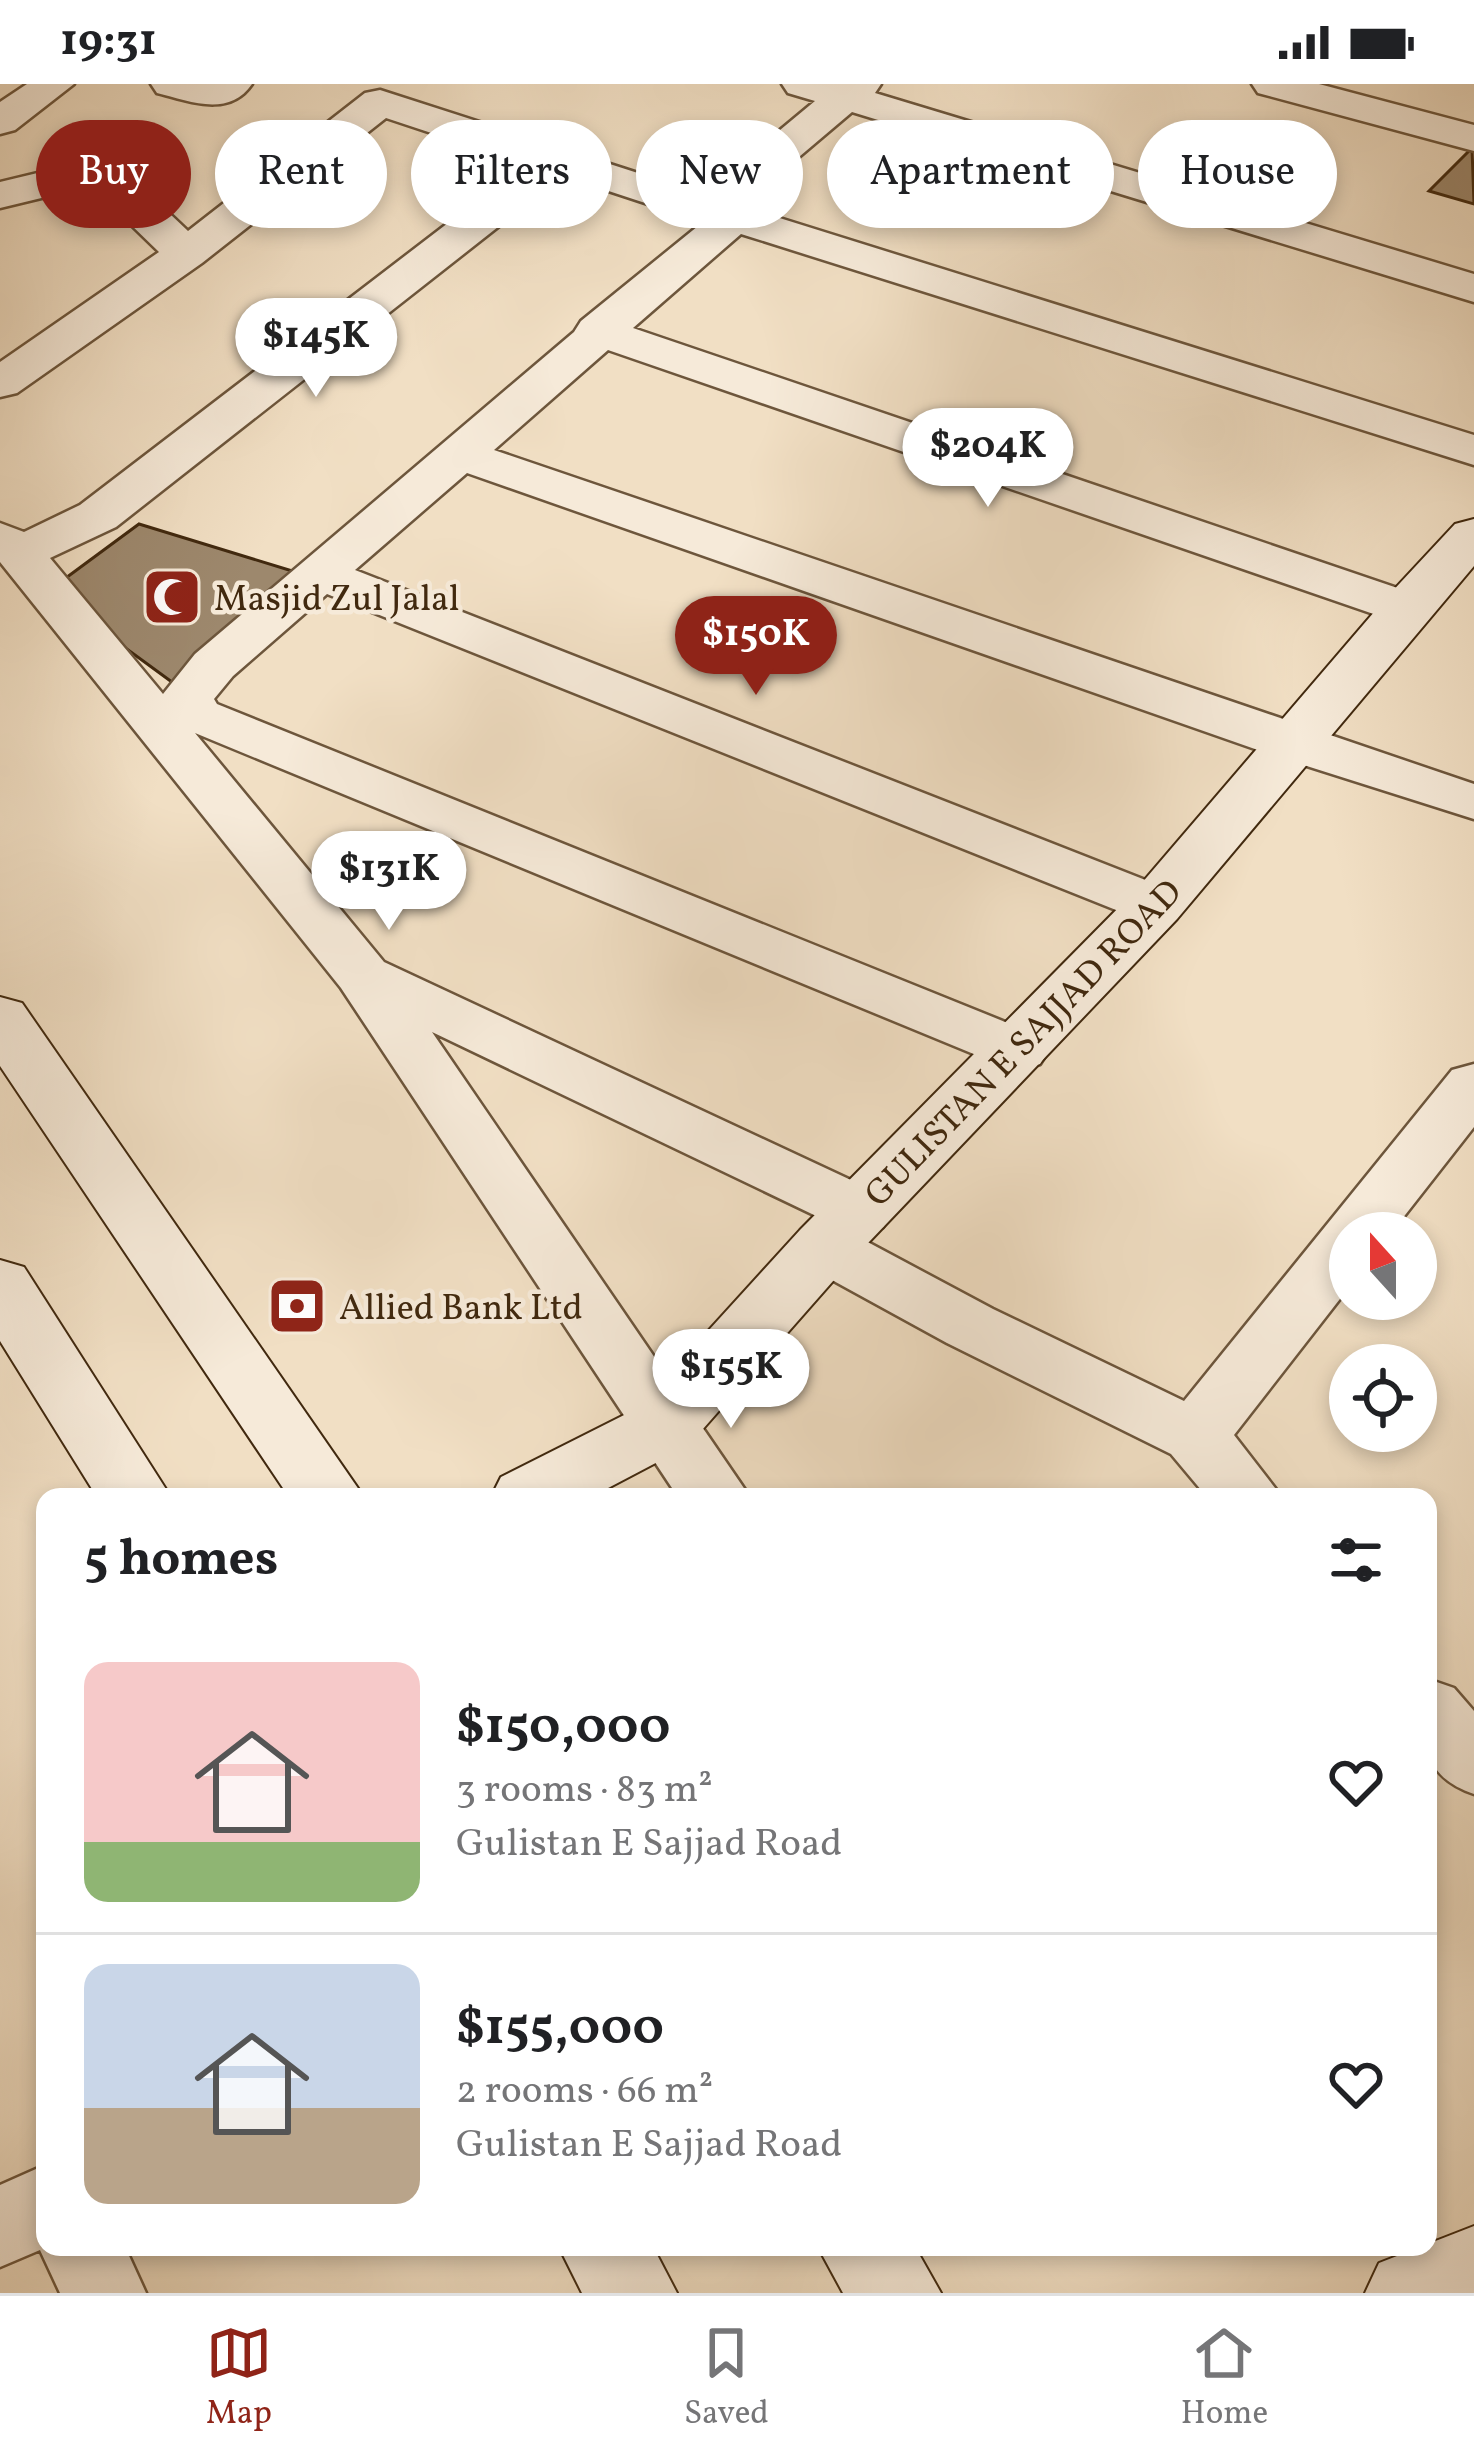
<!DOCTYPE html>
<html lang="en">
<head>
<meta charset="utf-8">
<style>
  :root { --surface:#fff; --page:#f6f6f6; --text:#202124; --muted:#757577; --line:#e0e0e0; --accent:#8f2418 }
  body { margin:0; font-family:Vollkorn,serif; background:var(--page); color:var(--text); height:100vh; display:flex; flex-direction:column; font-size:45px; white-space:nowrap }
  * { box-sizing:border-box; margin:0 }
  p { font-size:39px; color:var(--muted) }
  .icon { flex:none; width:66px; height:66px; fill:none; stroke:currentColor; stroke-width:2; stroke-linecap:round; stroke-linejoin:round }
  .map { position:relative; flex:1; overflow:hidden }
  .panel { position:absolute; left:36px; top:1404px; width:1401px; height:768px; display:flex; flex-direction:column; background:var(--surface); border-radius:24px; box-shadow:0 6px 18px #0003 }
  .panel>* { flex:none }
  .guide { position:absolute; left:36px; top:36px; width:1404px; height:108px; display:flex; gap:24px }
  .needle { width:78px; rotate:339deg }
  .controls { position:absolute; left:1329px; top:1128px; display:grid; gap:24px }
  .controls a { display:grid; place-items:center; width:108px; height:108px; border-radius:50%; background:var(--surface); box-shadow:0 6px 18px #0003; font-size:60px }
  .price { position:absolute; translate:-50% -102px; padding:0 27px; border-radius:42px; background:#fff; color:#222; font-size:39px; line-height:78px; filter:drop-shadow(0 3px 6px #0008) }
  .price::after { content:''; position:absolute; left:50%; top:72px; width:36px; height:27px; margin-left:-18px; background:inherit; clip-path:polygon(0 0,100% 0,50% 100%) }
  .price.selected { background:var(--accent); color:#fff }
  ul { padding:0; list-style:none }
  li { display:flex; align-items:center; gap:36px; height:300px; padding:0 48px }
  li+li { border-top:3px solid var(--line) }
  li span { display:grid; place-items:center; flex:none; width:336px; height:240px; border-radius:24px; color:#555 }
  li>.icon { margin-inline-start:auto }
  span .icon { width:144px; height:144px; fill:#fffc; stroke-width:1 }
  li b { font-size:51px }
  h2 { display:flex; justify-content:space-between; align-items:center; height:144px; padding:0 48px; font-size:51px }
  .chip { padding:0 42px; border-radius:54px; background:var(--surface); box-shadow:0 6px 18px #0003; font-size:42px; line-height:108px }
  .chip.selected { background:var(--accent); color:#fff }
  .status { display:flex; justify-content:space-between; align-items:center; height:84px; padding:0 60px; background:var(--surface); direction:ltr }
  .status svg { height:33px; fill:currentColor }
  .dock { display:flex; justify-content:space-around; align-items:center; height:168px; border-top:3px solid var(--line); background:var(--surface); font-size:33px; color:var(--muted) }
  .dock a { display:grid; justify-items:center; gap:6px }
  .dock .selected { color:var(--accent) }
  .map>svg:first-child { display:block }
  .building { fill:#9d886d; stroke:#41290f; stroke-width:3 }
  .lines { fill:none; stroke-linecap:round; stroke-linejoin:round }
  .street-casing { stroke:#6d563c; stroke-width:5 }
  .secondary-casing { stroke:#41290f; stroke-width:4 }
  .street { fill:#f6ead9; fill-rule:evenodd }
  .secondary { fill:#f6ead9; fill-rule:evenodd }
  .labels { text-anchor:middle; stroke-width:9; stroke-linejoin:round; paint-order:stroke }
  .poi-label { font-size:36px; fill:#41290f; stroke:#f6ead9; text-anchor:start }
  .street-label { font-size:36px; fill:#41290f; stroke:#f6ead9 }
</style>
</head>
<body>
<div class="status"><b>19:31</b><svg viewBox="0 0 49 12"><path d="M0 12V9h3v3zM5 12V6h3v6zM10 12V3h3v9zM15 12V0h3v12zM26 1h20v11H26zM47 4h2v5h-2z"/></svg></div>
<div class="map">
<svg width="1474" height="2209" viewBox="0 0 1474 2209">
  <rect width="100%" height="100%" fill="#f1dfc4"/>
  <filter id="stains"><feTurbulence type="fractalNoise" baseFrequency=".00167" numOctaves="4"/><feColorMatrix values="0 0 0 0 .2 0 0 0 0 .09 0 0 0 0 .02 0 0 0 .5 -.17"/></filter>
  <radialGradient id="worn" r=".72"><stop offset=".6" stop-color="#630" stop-opacity="0"/><stop offset="1" stop-color="#630" stop-opacity=".3"/></radialGradient>
  <path class="building" d="M1472 64 1474 120 1429 107Z
    M139 440 302 490 176 601 98 544 59 499Z"/>
  <g class="lines">
    <defs>
      <path id="street" d="M27 0H74L15 46 0 50V18Z
        M151 0H252C229 34 189 17 157 9Z
        M782 0H881L875 9 1474 190V218L852 28 741 122 1474 351V381L741 150 633 244 1424 513 1432 524 1424 535 1406 539 1388 535 608 266 494 366 1474 700V735L1272 671 467 389 355 486 1176 808 1185 821 1176 834 1156 839 1136 834 327 510 233 592 214 615 217 620 1040 952 1049 966 1040 980 1019 986 998 980 195 649 384 878 883 1111 893 1127 883 1143 861 1150 839 1143 432 948 750 1413H678L341 904 0 478V439L24 448 80 421 525 80 386 34 202 179 17 309 0 313V278L159 168 91 102 0 124V98L100 74 115 78 188 147 365 9 380 6 703 110 815 17 788 9ZM563 92 703 138 581 237 574 248 195 570 163 610 50 474 116 443Z
        M1252 0H1319L1474 41V67L1258 9Z
        M1474 980V1043L1391 1149H1350V1202L1234 1351 1282 1413H1207L1171 1370 947 1259 801 1179 792 1163 801 1147 824 1140 847 1147 993 1225 1184 1317 1452 986Z
        M1428 1595 1454 1604 1474 1627V1710C1413 1689 1428 1649 1428 1595Z
        M45 2081V2163H125L146 2209H60L40 2166 0 2183V2101Z"/>
      <path id="secondary" d="M1474 435V482L1177 835 848 1180 688 1362 591 1413H491L501 1393 638 1324 800 1146 1135 807 1387 513 1455 440Z
        M0 913 22 919 364 1413H289L0 982Z
        M0 1176 24 1183 171 1413H97L0 1257Z
        M1474 2142V2209H1365L1379 2179Z
        M559 2163H653L677 2209H582Z
        M818 2163H915L941 2209H843Z"/>
    </defs>
    <use href="#street" class="street-casing"/>
    <use href="#secondary" class="secondary-casing"/>
    <use href="#street" class="street"/>
    <use href="#secondary" class="secondary"/>
  </g>
  <defs>
    <symbol id="mosque-square" viewBox="-11 -11 22 22"><rect x="-9" y="-9" width="18" height="18" rx="4" fill="#8f2418" stroke="#f6ead9"/><path d="M3.5-4.9A6 6 0 1 0 3.5 4.9A5 5 0 1 1 3.5-4.9Z" fill="#fff"/></symbol>
    <symbol id="bank-square" viewBox="-11 -11 22 22"><rect x="-9" y="-9" width="18" height="18" rx="4" fill="#8f2418" stroke="#f6ead9"/><path d="M-6-4H6V4H-6ZM0-2.3a2.3 2.3 0 1 0 0 4.6a2.3 2.3 0 1 0 0-4.6Z" fill="#fff"/></symbol>
  </defs>
  <g fill-rule="evenodd">
    <use href="#mosque-square" x="139" y="480" width="66" height="66"/>
    <use href="#bank-square" x="264" y="1189" width="66" height="66"/>
  </g>
  <g class="labels">
    <g class="poi-label">
      <text x="214" y="526">Masjid Zul Jalal</text>
      <text x="339" y="1235">Allied Bank Ltd</text>
    </g>
    <g class="street-label">
      <text transform="translate(1022 958) rotate(-46)" y="13">GULISTAN E SAJJAD ROAD</text>
    </g>
  </g>
  <rect width="100%" height="100%" filter="url(#stains)"/>
  <rect width="100%" height="100%" fill="url(#worn)"/>
</svg>
<div class="controls">
<a><svg class="needle" viewBox="-14 -14 28 28"><path d="M0-13l5 13h-10z" fill="#e53935"/><path d="M0 13l5-13h-10z" fill="#757577"/></svg></a>
<a><svg class="icon" aria-label="locate" viewBox="0 0 24 24"><circle cx="12" cy="12" r="6"/><path d="M12 2v4M12 18v4M2 12h4M18 12h4"/></svg></a>
</div>
<b class="price" style="left:316px;top:316px">$145K</b>
<b class="price" style="left:988px;top:426px">$204K</b>
<b class="price selected" style="left:756px;top:614px">$150K</b>
<b class="price" style="left:389px;top:849px">$131K</b>
<b class="price" style="left:731px;top:1347px">$155K</b>
<div class="guide">
<a class="chip selected">Buy</a>
<a class="chip">Rent</a>
<a class="chip">Filters</a>
<a class="chip">New</a>
<a class="chip">Apartment</a>
<a class="chip">House</a>
</div>
<section class="panel">
<h2>5 homes<svg class="icon" aria-label="filters" viewBox="0 0 24 24"><path d="M4 7h16M4 17h16"/><circle cx="9" cy="7" r="2"/><circle cx="15" cy="17" r="2"/></svg></h2>
<ul>
<li><span style="background:linear-gradient(#f6c9c9 75%,#8fb573 0)"><svg class="icon" aria-label="home" viewBox="0 0 24 24"><path d="M3 11l9-7 9 7M6 9v11h12V9"/></svg></span><div><b>$150,000</b><p>3 rooms · 83 m²</p><p>Gulistan E Sajjad Road</p></div><svg class="icon" aria-label="heart" viewBox="0 0 24 24"><path d="M12 20l-8-8c-3-5 5-10 8-4 3-6 11-1 8 4z"/></svg></li>
<li><span style="background:linear-gradient(#c9d6e8 60%,#b9a48a 0)"><svg class="icon" aria-label="home" viewBox="0 0 24 24"><path d="M3 11l9-7 9 7M6 9v11h12V9"/></svg></span><div><b>$155,000</b><p>2 rooms · 66 m²</p><p>Gulistan E Sajjad Road</p></div><svg class="icon" aria-label="heart" viewBox="0 0 24 24"><path d="M12 20l-8-8c-3-5 5-10 8-4 3-6 11-1 8 4z"/></svg></li>
</ul>
</section>
</div>
<nav class="dock">
<a class="selected"><svg class="icon" aria-label="map" viewBox="0 0 24 24"><path d="M3 6l6-2 6 2 6-2v14l-6 2-6-2-6 2zM9 4v14M15 6v14"/></svg>Map</a>
<a><svg class="icon" aria-label="saved" viewBox="0 0 24 24"><path d="M7 4h10v16l-5-4-5 4z"/></svg>Saved</a>
<a><svg class="icon" aria-label="home" viewBox="0 0 24 24"><path d="M3 11l9-7 9 7M6 9v11h12V9"/></svg>Home</a>
</nav>
</body>
</html>
